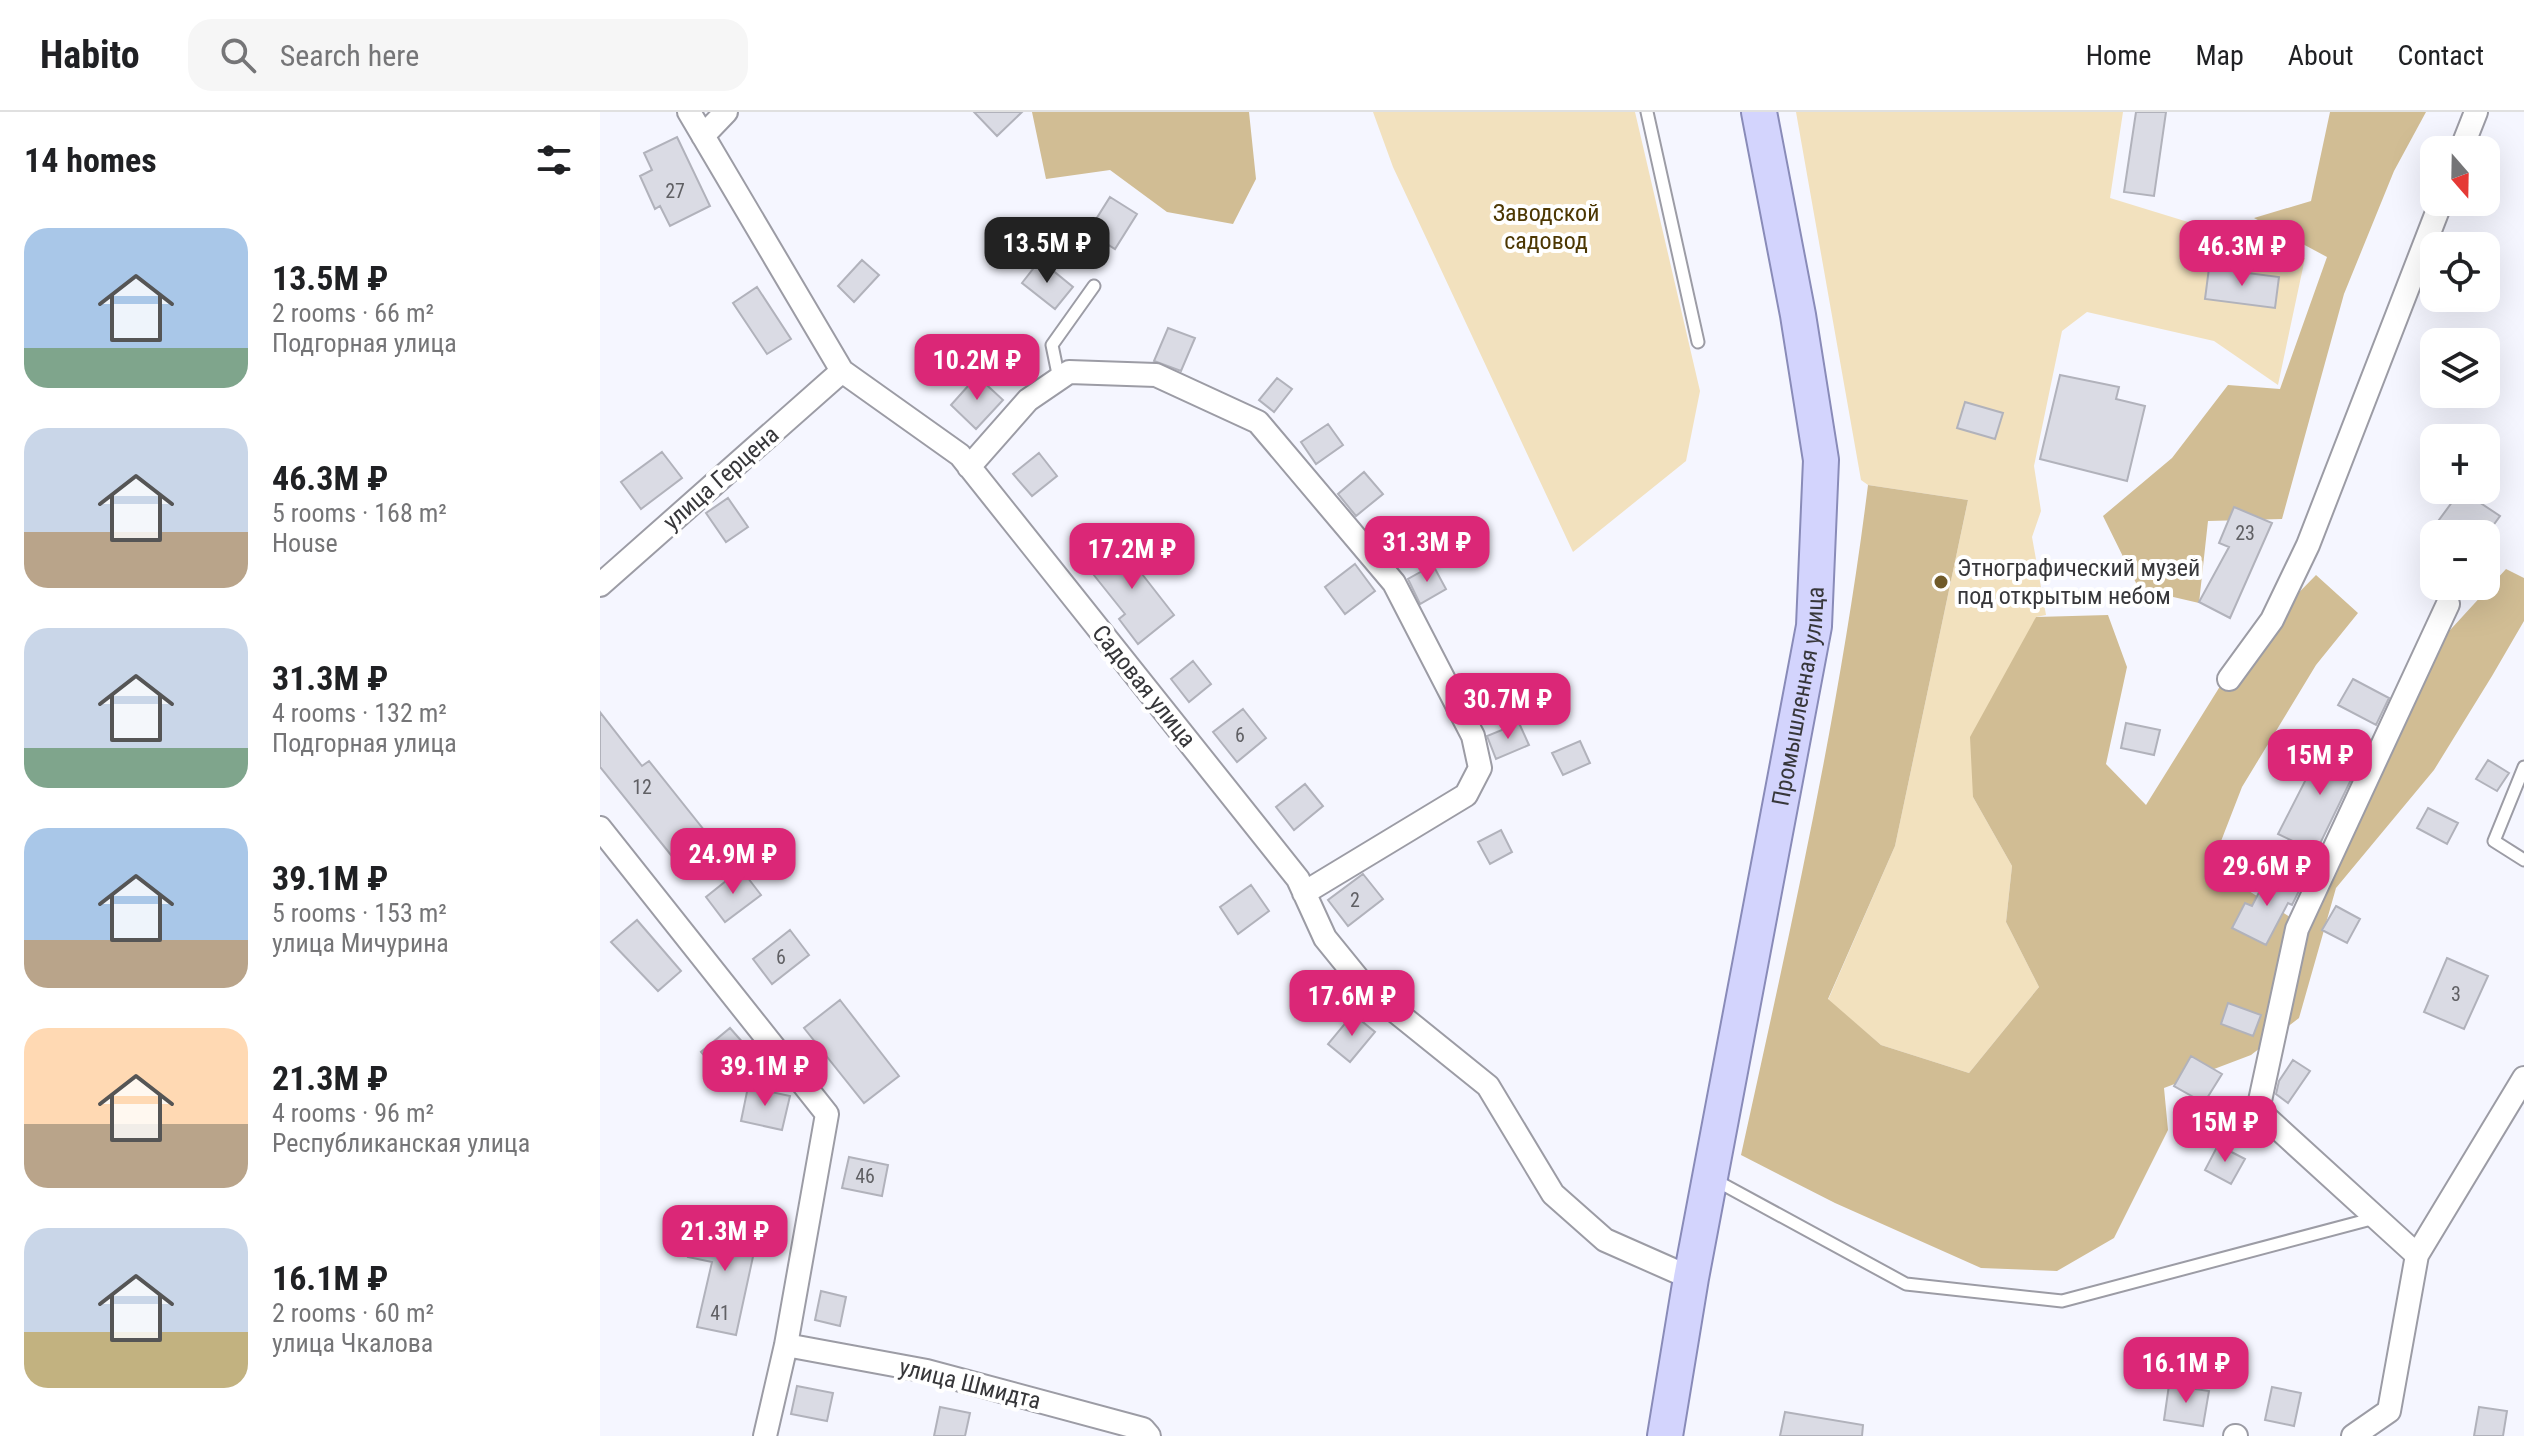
<!DOCTYPE html>
<html lang="en">
<head>
<meta charset="utf-8">
<style>
  :root { --surface:#fff; --page:#f6f6f6; --text:#202124; --muted:#757577; --line:#e0e0e0; --accent:#db2777 }
  body { margin:0; font-family:"Roboto Condensed",sans-serif; background:var(--page); color:var(--text); height:100vh; display:flex; flex-direction:column; font-size:30px; white-space:nowrap }
  * { box-sizing:border-box; margin:0 }
  p { font-size:26px; color:var(--muted) }
  .icon { flex:none; width:44px; height:44px; fill:none; stroke:currentColor; stroke-width:2; stroke-linecap:round; stroke-linejoin:round }
  .map { position:relative; flex:1; overflow:hidden }
  .sheet { display:flex; flex-direction:column; background:var(--surface); width:600px }
  .sheet>* { flex:none }
  .needle { width:52px; rotate:160deg }
  .controls { position:absolute; left:1820px; top:24px; display:grid; gap:16px }
  .controls a { display:grid; place-items:center; width:80px; height:80px; border-radius:16px; background:var(--surface); box-shadow:0 8px 32px #0002; font-size:40px }
  .price { position:absolute; translate:-50% -68px; padding:0 18px; border-radius:16px; background:var(--accent); color:#fff; font-size:26px; line-height:52px; filter:drop-shadow(0 2px 4px #0008) }
  .price::after { content:''; position:absolute; left:50%; top:48px; width:24px; height:18px; margin-left:-12px; background:inherit; clip-path:polygon(0 0,100% 0,50% 100%) }
  .price.selected { background:#222; color:#fff }
  ul { padding:0; list-style:none }
  li { display:flex; align-items:center; gap:24px; height:200px; padding:0 24px }
  li span { display:grid; place-items:center; flex:none; width:224px; height:160px; border-radius:24px; color:#555 }
  li>.icon { margin-inline-start:auto }
  span .icon { width:96px; height:96px; fill:#fffc; stroke-width:1 }
  li b { font-size:34px }
  h2 { display:flex; justify-content:space-between; align-items:center; height:96px; padding:0 24px; font-size:34px }
  header { display:flex; align-items:center; gap:48px; box-sizing:border-box; height:112px; padding:0 40px; background:var(--surface); border-bottom:2px solid var(--line) }
  header strong { font-size:38px }
  nav { display:flex; gap:44px; margin-inline-start:auto; font-size:28px }
  .search { width:560px; height:72px; background:var(--page); display:flex; align-items:center; gap:20px; box-sizing:border-box; padding:0 28px; border-radius:24px; color:var(--muted); font-size:30px }
  main { display:flex; flex:1; min-height:0 }
  .map>svg:first-child { display:block }
  .green { fill:#f2e1be }
  .forest { fill:#d1bd94 }
  .building { fill:#dadbe4; stroke:#b1b2bb; stroke-width:2 }
  .lines { fill:none; stroke-linecap:round; stroke-linejoin:round }
  .service-casing { stroke:#9c9ca5; stroke-width:15 }
  .minor-casing { stroke:#9c9ca5; stroke-width:26 }
  .primary-casing { stroke:#898bb8; stroke-width:38 }
  .service { stroke:#fff; stroke-width:11 }
  .minor { stroke:#fff; stroke-width:22 }
  .primary { stroke:#d3d4fd; stroke-width:34 }
  .poi-dot { fill:#705a29; stroke:#fff; stroke-width:3 }
  .labels { text-anchor:middle; stroke-width:8; stroke-linejoin:round; paint-order:stroke }
  .number-label { font-size:20px; fill:#606064 }
  .park-label { font-size:24px; fill:#4c3702; stroke:#fff }
  .street-label { font-size:24px; fill:#37373a; stroke:#fff }
  .poi-label { font-size:24px; fill:#37373a; stroke:#fff; text-anchor:start }
</style>
</head>
<body>
<header>
<strong>Habito</strong>
<div class="search"><svg class="icon" aria-label="search" viewBox="0 0 24 24"><circle cx="10" cy="10" r="6"/><path d="M15 15l6 6"/></svg>Search here</div>
<nav><a>Home</a><a>Map</a><a>About</a><a>Contact</a></nav>
</header>
<main>
<section class="sheet">
<h2>14 homes<svg class="icon" aria-label="filters" viewBox="0 0 24 24"><path d="M4 7h16M4 17h16"/><circle cx="9" cy="7" r="2"/><circle cx="15" cy="17" r="2"/></svg></h2>
<ul>
<li><span style="background:linear-gradient(#a9c7e8 75%,#7fa58c 0)"><svg class="icon" aria-label="home" viewBox="0 0 24 24"><path d="M3 11l9-7 9 7M6 9v11h12V9"/></svg></span><div><b>13.5M ₽</b><p>2 rooms · 66 m²</p><p>Подгорная улица</p></div></li>
<li><span style="background:linear-gradient(#c9d6e8 65%,#b9a48a 0)"><svg class="icon" aria-label="home" viewBox="0 0 24 24"><path d="M3 11l9-7 9 7M6 9v11h12V9"/></svg></span><div><b>46.3M ₽</b><p>5 rooms · 168 m²</p><p>House</p></div></li>
<li><span style="background:linear-gradient(#c9d6e8 75%,#7fa58c 0)"><svg class="icon" aria-label="home" viewBox="0 0 24 24"><path d="M3 11l9-7 9 7M6 9v11h12V9"/></svg></span><div><b>31.3M ₽</b><p>4 rooms · 132 m²</p><p>Подгорная улица</p></div></li>
<li><span style="background:linear-gradient(#a9c7e8 70%,#b9a48a 0)"><svg class="icon" aria-label="home" viewBox="0 0 24 24"><path d="M3 11l9-7 9 7M6 9v11h12V9"/></svg></span><div><b>39.1M ₽</b><p>5 rooms · 153 m²</p><p>улица Мичурина</p></div></li>
<li><span style="background:linear-gradient(#ffd9b3 60%,#b9a48a 0)"><svg class="icon" aria-label="home" viewBox="0 0 24 24"><path d="M3 11l9-7 9 7M6 9v11h12V9"/></svg></span><div><b>21.3M ₽</b><p>4 rooms · 96 m²</p><p>Республиканская улица</p></div></li>
<li><span style="background:linear-gradient(#c9d6e8 65%,#c2b280 0)"><svg class="icon" aria-label="home" viewBox="0 0 24 24"><path d="M3 11l9-7 9 7M6 9v11h12V9"/></svg></span><div><b>16.1M ₽</b><p>2 rooms · 60 m²</p><p>улица Чкалова</p></div></li>
</ul>
</section>
<div class="map">
<svg width="1924" height="1324" viewBox="0 0 1924 1324">
  <rect width="100%" height="100%" fill="#f5f6ff"/>
  <path class="green" d="M773 0H1035L1100 279 1086 349 973 440 793 55Z
    M1196 0H1523L1510 86 1705 146 1678 273 1614 229 1487 200 1462 219 1434 354 1441 399 1432 425 1446 503 1436 505 1373 685 1412 754 1406 810 1439 875 1369 961 1281 933 1228 888 1295 734 1368 388 1268 373 1261 368Z"/>
  <path class="forest" d="M432 0H649L656 67 633 112 567 100 510 58 446 67Z
    M1730 0H1826L1794 59 1744 182 1682 407 1608 409 1599 491 1539 477 1503 404 1572 346 1628 273 1680 277 1727 145 1654 106 1711 89Z
    M1268 373 1368 388 1295 734 1228 887 1281 933 1369 961 1439 875 1406 810 1412 754 1373 685 1370 625 1436 505 1508 503 1527 555 1506 652 1546 693 1642 539 1716 463 1758 501 1716 553 1642 675 1611 755 1698 810 1830 540 1906 457 1924 466V509L1892 564 1834 658 1736 776 1699 906 1651 943 1564 976 1568 1018 1514 1126 1457 1159 1381 1156 1235 1091 1141 1043C1190 820 1240 599 1268 373Z"/>
  <path class="building" d="M374 0H422L397 24Z
    M1536 0H1566L1554 84 1524 80Z
    M77 25 110 94 70 114 60 94 55 97 40 64 52 58 44 41Z
    M510 85 537 102 515 137 488 120Z
    M262 148 279 163 254 190 238 174Z
    M440 148 473 175 455 197 422 171Z
    M1609 156 1679 165 1675 196 1605 187Z
    M157 175 191 227 167 242 133 191Z
    M568 216 595 226 581 259 554 249Z
    M1460 263 1519 275 1516 287 1545 294 1527 369 1440 347Z
    M377 264 403 288 376 317 351 293Z
    M677 266 692 277 674 300 659 288Z
    M1365 290 1403 301 1395 327 1357 316Z
    M728 312 743 333 716 352 701 330Z
    M62 340 82 366 41 397 21 370Z
    M439 341 457 364 432 384 413 362Z
    M764 360 783 382 756 404 738 382Z
    M1861 378 1900 404 1887 422H1850L1836 412Z
    M128 386 148 415 126 430 106 401Z
    M1634 395 1672 411 1630 506 1599 490 1629 435 1619 431Z
    M527 426 550 455 542 462 574 503 538 532 519 507 525 502 489 457Z
    M755 452 775 479 745 502 725 475Z
    M833 453 846 477 820 492 808 467Z
    M593 549 611 572 589 590 571 567Z
    M1753 567 1789 586 1776 613 1738 593Z
    M643 597 666 626 637 650 613 620Z
    M0 600 42 654 49 649 112 728 79 753 0 655Z
    M919 611 929 633 896 647 887 624Z
    M1526 611 1560 618 1554 643 1521 636Z
    M980 629 990 651 963 663 952 641Z
    M1725 630 1761 647 1716 740 1678 722Z
    M1888 648 1909 661 1897 679 1876 667Z
    M705 672 723 694 694 718 676 695Z
    M1828 696 1858 711 1847 732 1817 716Z
    M901 718 912 740 890 752 878 730Z
    M141 757 161 783 125 810 106 785Z
    M1670 759 1701 775 1692 793 1688 791 1666 833 1632 816 1645 791 1652 794Z
    M763 762 783 787 748 814 728 788Z
    M651 773 669 799 638 822 620 795Z
    M1736 794 1760 807 1747 831 1722 818Z
    M37 808 81 859 58 879 11 830Z
    M190 818 209 843 172 872 153 847Z
    M1847 846 1888 864 1864 917 1824 900Z
    M240 888 299 964 264 991 204 916Z
    M1628 891 1661 903 1653 924 1621 912Z
    M753 902 775 920 750 950 728 932Z
    M130 916 152 941 123 966 101 940Z
    M1591 944 1622 962 1604 991 1574 974Z
    M1693 948 1710 959 1688 991 1676 982 1679 969Z
    M148 975 190 984 182 1018 141 1009Z
    M1618 1033 1645 1047 1631 1072 1605 1058Z
    M249 1045 288 1053 282 1084 242 1076Z
    M122 1109 159 1117 136 1223 97 1215 112 1150 88 1145 95 1116 119 1121Z
    M221 1179 246 1185 240 1214 215 1208Z
    M1569 1273 1609 1279 1603 1314 1564 1308Z
    M197 1274 233 1281 227 1309 191 1302Z
    M1672 1275 1701 1281 1694 1314 1665 1308Z
    M340 1295 370 1301 365 1324H334Z
    M1879 1295 1907 1299 1903 1324H1874Z
    M1185 1300 1263 1313 1262 1324H1180Z"/>
  <g class="lines">
    <defs>
      <path id="service" d="M1047 0 1098 230
        M459 267 452 233 494 174
        M1924 655 1894 729 1924 748
        M1115 1068 1306 1172 1462 1189 1775 1106"/>
      <path id="minor" d="M89 0 242 259 360 343 698 767 725 826 764 874 888 974 953 1082 1005 1128 1091 1166
        M103 24 126 0
        M1861 38 1876 0
        M369 355 428 288 469 260 556 263 658 310 794 471 873 624 880 656 866 683 704 781
        M0 473 242 259
        M1629 567 1672 508 1708 433 1841 90
        M0 716 227 1002 186 1233 165 1324
        M1817 1143 1658 998 1697 817 1848 492
        M186 1233 327 1259 543 1317 549 1324
        M1635 1324H1636
        M1753 1324 1789 1299 1817 1143 1924 966"/>
      <g id="primary">
        <path id="s1" d="M1065 1324 1091 1166 1214 514 1221 348 1198 203 1159 0"/>
      </g>
    </defs>
    <use href="#service" class="service-casing"/>
    <use href="#minor" class="minor-casing"/>
    <use href="#primary" class="primary-casing"/>
    <use href="#service" class="service"/>
    <use href="#minor" class="minor"/>
    <use href="#primary" class="primary"/>
  </g>
  <circle class="poi-dot" cx="1341" cy="470" r="8"/>
  <g class="labels">
    <g class="number-label">
      <text x="75" y="86">27</text>
      <text x="1645" y="428">23</text>
      <text x="640" y="630">6</text>
      <text x="42" y="682">12</text>
      <text x="755" y="795">2</text>
      <text x="181" y="852">6</text>
      <text x="1856" y="889">3</text>
      <text x="265" y="1071">46</text>
      <text x="120" y="1208">41</text>
    </g>
    <g class="park-label">
      <text x="946" y="109">Заводской<tspan x="946" dy="28">садовод</tspan></text>
    </g>
    <g class="street-label">
      <text transform="translate(121 366) rotate(-41)" y="8">улица Герцена</text>
      <text transform="translate(544 574) rotate(51)" y="8">Садовая улица</text>
      <text dy="8" stroke="none"><textPath href="#s1" startOffset="752">Промышленная улица</textPath></text>
      <text transform="translate(370 1272) rotate(14)" y="8">улица Шмидта</text>
    </g>
    <g class="poi-label">
      <text x="1357" y="464">Этнографический музей<tspan x="1357" dy="28">под открытым небом</tspan></text>
    </g>
  </g>
</svg>
<div class="controls">
<a><svg class="needle" viewBox="-14 -14 28 28"><path d="M0-13l5 13h-10z" fill="#e53935"/><path d="M0 13l5-13h-10z" fill="#757577"/></svg></a>
<a><svg class="icon" aria-label="locate" viewBox="0 0 24 24"><circle cx="12" cy="12" r="6"/><path d="M12 2v4M12 18v4M2 12h4M18 12h4"/></svg></a>
<a><svg class="icon" aria-label="layers" viewBox="0 0 24 24"><path d="M12 4l9 5-9 5-9-5zM3 14l9 5 9-5"/></svg></a>
<a>+</a>
<a>−</a>
</div>
<b class="price selected" style="left:447px;top:173px">13.5M ₽</b>
<b class="price" style="left:1642px;top:176px">46.3M ₽</b>
<b class="price" style="left:377px;top:290px">10.2M ₽</b>
<b class="price" style="left:827px;top:472px">31.3M ₽</b>
<b class="price" style="left:532px;top:479px">17.2M ₽</b>
<b class="price" style="left:908px;top:629px">30.7M ₽</b>
<b class="price" style="left:1720px;top:685px">15M ₽</b>
<b class="price" style="left:133px;top:784px">24.9M ₽</b>
<b class="price" style="left:1667px;top:796px">29.6M ₽</b>
<b class="price" style="left:752px;top:926px">17.6M ₽</b>
<b class="price" style="left:165px;top:996px">39.1M ₽</b>
<b class="price" style="left:1625px;top:1052px">15M ₽</b>
<b class="price" style="left:125px;top:1161px">21.3M ₽</b>
<b class="price" style="left:1586px;top:1293px">16.1M ₽</b>
</div>
</main>
</body>
</html>
